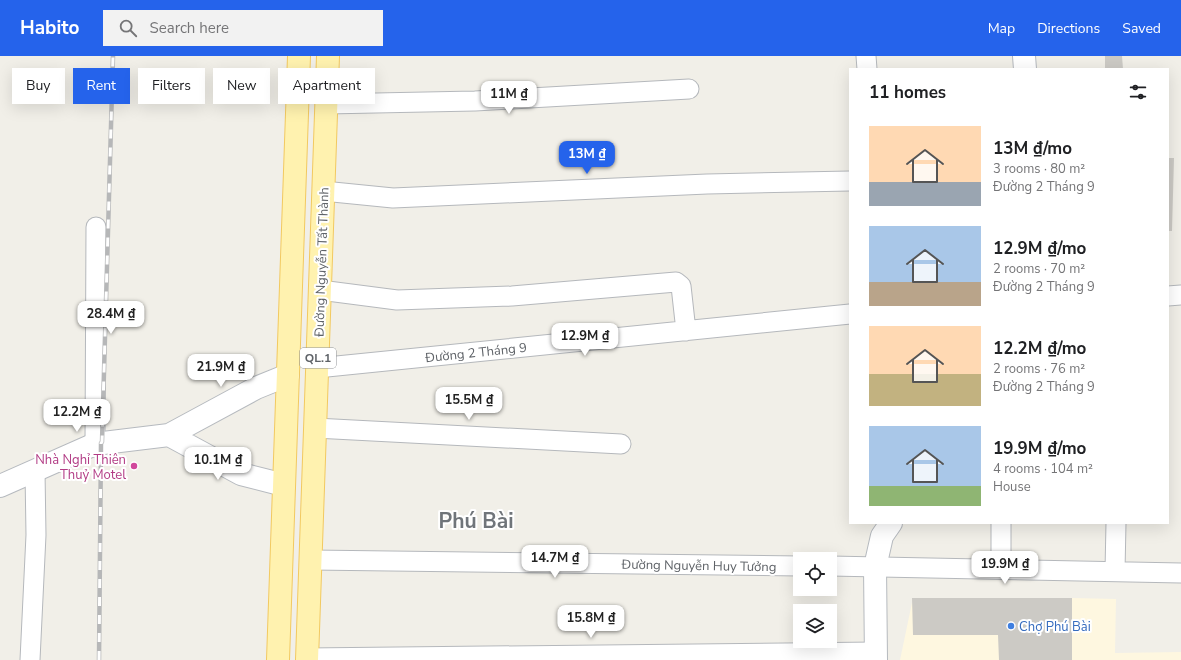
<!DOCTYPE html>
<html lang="en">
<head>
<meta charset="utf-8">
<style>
  :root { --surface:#fff; --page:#f2f2f2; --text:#202124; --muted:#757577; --accent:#2563eb }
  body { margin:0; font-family:"Nunito Sans",sans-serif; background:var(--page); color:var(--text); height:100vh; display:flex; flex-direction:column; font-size:15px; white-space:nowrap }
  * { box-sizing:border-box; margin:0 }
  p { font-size:13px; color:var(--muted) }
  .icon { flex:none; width:22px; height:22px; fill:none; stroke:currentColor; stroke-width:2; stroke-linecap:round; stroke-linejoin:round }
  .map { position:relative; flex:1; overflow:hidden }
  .sheet { position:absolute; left:849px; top:12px; width:320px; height:456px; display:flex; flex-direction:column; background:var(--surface); border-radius:0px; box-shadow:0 4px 16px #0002 }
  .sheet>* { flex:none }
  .banner { position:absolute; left:12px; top:12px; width:380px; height:36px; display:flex; gap:8px }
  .controls { position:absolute; left:793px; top:496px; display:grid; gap:8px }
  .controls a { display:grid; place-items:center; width:44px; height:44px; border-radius:0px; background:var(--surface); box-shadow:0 4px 16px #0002; font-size:20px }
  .price { position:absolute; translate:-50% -34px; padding:0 9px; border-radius:8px; background:#fff; color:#222; font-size:13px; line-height:26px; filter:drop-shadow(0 1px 2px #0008) }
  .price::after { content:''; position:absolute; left:50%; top:24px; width:12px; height:9px; margin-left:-6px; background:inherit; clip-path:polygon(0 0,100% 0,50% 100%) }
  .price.current { background:var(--accent); color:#fff }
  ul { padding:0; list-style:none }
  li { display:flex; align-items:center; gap:12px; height:100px; padding:0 20px }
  li span { display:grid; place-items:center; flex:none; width:112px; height:80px; border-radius:0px; color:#555 }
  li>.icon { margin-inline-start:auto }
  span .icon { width:48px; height:48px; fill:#fffc; stroke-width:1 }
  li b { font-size:17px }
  h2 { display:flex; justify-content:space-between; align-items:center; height:48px; padding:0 20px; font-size:17px }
  .pill { padding:0 14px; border-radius:0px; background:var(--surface); box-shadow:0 4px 16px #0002; font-size:14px; line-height:36px }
  .pill.current { background:var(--accent); color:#fff }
  header { display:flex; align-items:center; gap:24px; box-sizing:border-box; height:56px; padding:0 20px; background:var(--accent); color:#fff }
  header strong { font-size:19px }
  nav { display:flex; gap:22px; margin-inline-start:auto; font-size:14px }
  .search { width:280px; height:36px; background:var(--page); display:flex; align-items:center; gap:10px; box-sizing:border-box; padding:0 14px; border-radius:0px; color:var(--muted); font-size:15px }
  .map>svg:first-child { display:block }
  .commercial { fill:#fef7e0 }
  .building { fill:#cccac5 }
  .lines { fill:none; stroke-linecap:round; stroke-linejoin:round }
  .street-casing { stroke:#b5b8bc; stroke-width:21 }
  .secondary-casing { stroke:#b6babf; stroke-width:24 }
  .primary-casing { stroke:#f2c960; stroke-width:24 }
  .street { stroke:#fff; stroke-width:19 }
  .secondary { stroke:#fff; stroke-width:22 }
  .primary { stroke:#fff2af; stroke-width:22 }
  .rail-casing { stroke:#b6b7b8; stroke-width:4.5 }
  .rail { stroke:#fff; stroke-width:3; stroke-dasharray:9; stroke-linecap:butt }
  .hotel-dot { fill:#d1479c; stroke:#fff; stroke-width:1.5 }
  .shop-dot { fill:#3f7fe0; stroke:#fff; stroke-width:1.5 }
  .labels { text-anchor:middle; stroke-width:4; stroke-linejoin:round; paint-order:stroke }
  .shield { fill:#fff; stroke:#8f9295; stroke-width:1 }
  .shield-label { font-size:12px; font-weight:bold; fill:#5f6368 }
  .street-label { font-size:13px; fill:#5f6368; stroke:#fff }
  .hotel-label { font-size:13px; fill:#b23c85; stroke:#fff; text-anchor:end }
  .shop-label { font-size:13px; fill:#366cbe; stroke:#fff; text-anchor:start }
  .town-label { font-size:21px; font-weight:bold; fill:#70757a; stroke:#fff }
</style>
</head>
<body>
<header>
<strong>Habito</strong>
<div class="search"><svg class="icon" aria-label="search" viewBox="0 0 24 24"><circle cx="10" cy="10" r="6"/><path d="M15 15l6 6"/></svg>Search here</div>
<nav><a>Map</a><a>Directions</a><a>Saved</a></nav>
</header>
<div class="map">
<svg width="1181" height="604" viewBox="0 0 1181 604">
  <rect width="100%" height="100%" fill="#f1efe8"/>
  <path class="commercial" d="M913 542H1072L1116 543 1115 597 1181 596V604H900Z"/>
  <path class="building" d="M1105 0H1122L1123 13H1105Z
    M1168 102H1174L1172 175H1168Z
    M912 542H1072V604H999L998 579H913Z"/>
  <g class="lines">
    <defs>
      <path id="street" d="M866 0 867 13
        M326 48 475 45 689 33
        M323 135 393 142 707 128 850 125
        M320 234 397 244 512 240 676 226 681 230 686 275
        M1168 240 1181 239
        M317 312 850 258
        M315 372 621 388
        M95 388 96 171
        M1001 467V513
        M311 504 800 510
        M830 510 1181 517
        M1115 515 1116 467
        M307 602 876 596
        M30 604 36 479 35 415"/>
      <path id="secondary" d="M1024 0 1025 13
        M169 379 241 418 284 429
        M0 430 95 388 169 379 256 332 288 319
        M876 604 875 511 882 480 891 467"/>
      <path id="primary" d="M278 604 299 0
        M307 604 328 0"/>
    </defs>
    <use href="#street" class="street-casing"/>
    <use href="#secondary" class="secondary-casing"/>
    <use href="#primary" class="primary-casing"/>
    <use href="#street" class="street"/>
    <use href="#secondary" class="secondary"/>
    <use href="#primary" class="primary"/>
    <defs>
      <path id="rail" d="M99 604 101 387 102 386 113 0"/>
    </defs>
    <use href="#rail" class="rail-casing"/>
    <use href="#rail" class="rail"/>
  </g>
  <circle class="hotel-dot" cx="134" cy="410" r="4"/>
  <circle class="shop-dot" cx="1011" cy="570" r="4"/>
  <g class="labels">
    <rect class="shield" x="300" y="292" width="36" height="20" rx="3"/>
    <g class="shield-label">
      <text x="318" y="306">QL.1</text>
    </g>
    <g class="street-label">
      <text transform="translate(321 206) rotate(-88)" y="5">Đường Nguyễn Tất Thành</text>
      <text transform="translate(476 296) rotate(-6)" y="5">Đường 2 Tháng 9</text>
      <text transform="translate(699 509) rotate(1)" y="5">Đường Nguyễn Huy Tưởng</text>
    </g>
    <g class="hotel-label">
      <text x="126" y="408">Nhà Nghỉ Thiên<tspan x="126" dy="15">Thuỷ Motel</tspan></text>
    </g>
    <g class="shop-label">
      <text x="1019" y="575">Chợ Phú Bài</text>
    </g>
    <g class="town-label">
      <text x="476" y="472">Phú Bài</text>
    </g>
  </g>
</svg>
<div class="controls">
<a><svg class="icon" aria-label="locate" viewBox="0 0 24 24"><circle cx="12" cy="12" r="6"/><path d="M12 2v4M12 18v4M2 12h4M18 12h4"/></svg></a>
<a><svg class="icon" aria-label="layers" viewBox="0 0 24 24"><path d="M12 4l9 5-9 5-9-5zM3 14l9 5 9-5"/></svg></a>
</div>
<b class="price" style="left:509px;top:59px">11M ₫</b>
<b class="price current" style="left:587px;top:119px">13M ₫</b>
<b class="price" style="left:111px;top:279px">28.4M ₫</b>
<b class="price" style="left:585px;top:301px">12.9M ₫</b>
<b class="price" style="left:221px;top:332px">21.9M ₫</b>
<b class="price" style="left:469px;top:365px">15.5M ₫</b>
<b class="price" style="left:77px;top:377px">12.2M ₫</b>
<b class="price" style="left:218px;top:425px">10.1M ₫</b>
<b class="price" style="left:555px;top:523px">14.7M ₫</b>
<b class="price" style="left:1005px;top:529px">19.9M ₫</b>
<b class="price" style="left:591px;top:583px">15.8M ₫</b>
<div class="banner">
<a class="pill">Buy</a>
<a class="pill current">Rent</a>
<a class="pill">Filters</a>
<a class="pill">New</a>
<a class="pill">Apartment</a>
</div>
<section class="sheet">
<h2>11 homes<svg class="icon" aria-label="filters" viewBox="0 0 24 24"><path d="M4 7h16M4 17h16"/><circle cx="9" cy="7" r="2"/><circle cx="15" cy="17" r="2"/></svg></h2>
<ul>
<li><span style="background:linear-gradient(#ffd9b3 70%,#9aa5b1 0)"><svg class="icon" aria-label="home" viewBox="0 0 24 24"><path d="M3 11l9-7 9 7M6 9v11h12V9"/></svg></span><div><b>13M ₫/mo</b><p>3 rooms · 80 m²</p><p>Đường 2 Tháng 9</p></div></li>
<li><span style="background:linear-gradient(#a9c7e8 70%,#b9a48a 0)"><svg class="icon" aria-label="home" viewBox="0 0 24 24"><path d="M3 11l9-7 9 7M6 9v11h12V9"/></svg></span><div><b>12.9M ₫/mo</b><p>2 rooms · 70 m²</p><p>Đường 2 Tháng 9</p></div></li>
<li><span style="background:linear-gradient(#ffd9b3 60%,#c2b280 0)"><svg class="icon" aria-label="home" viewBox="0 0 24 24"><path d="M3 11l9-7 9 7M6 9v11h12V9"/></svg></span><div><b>12.2M ₫/mo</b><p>2 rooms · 76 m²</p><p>Đường 2 Tháng 9</p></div></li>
<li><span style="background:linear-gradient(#a9c7e8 75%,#8fb573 0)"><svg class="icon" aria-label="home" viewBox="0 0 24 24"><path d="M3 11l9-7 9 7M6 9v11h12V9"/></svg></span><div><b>19.9M ₫/mo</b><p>4 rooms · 104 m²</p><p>House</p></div></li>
</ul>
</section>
</div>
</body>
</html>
